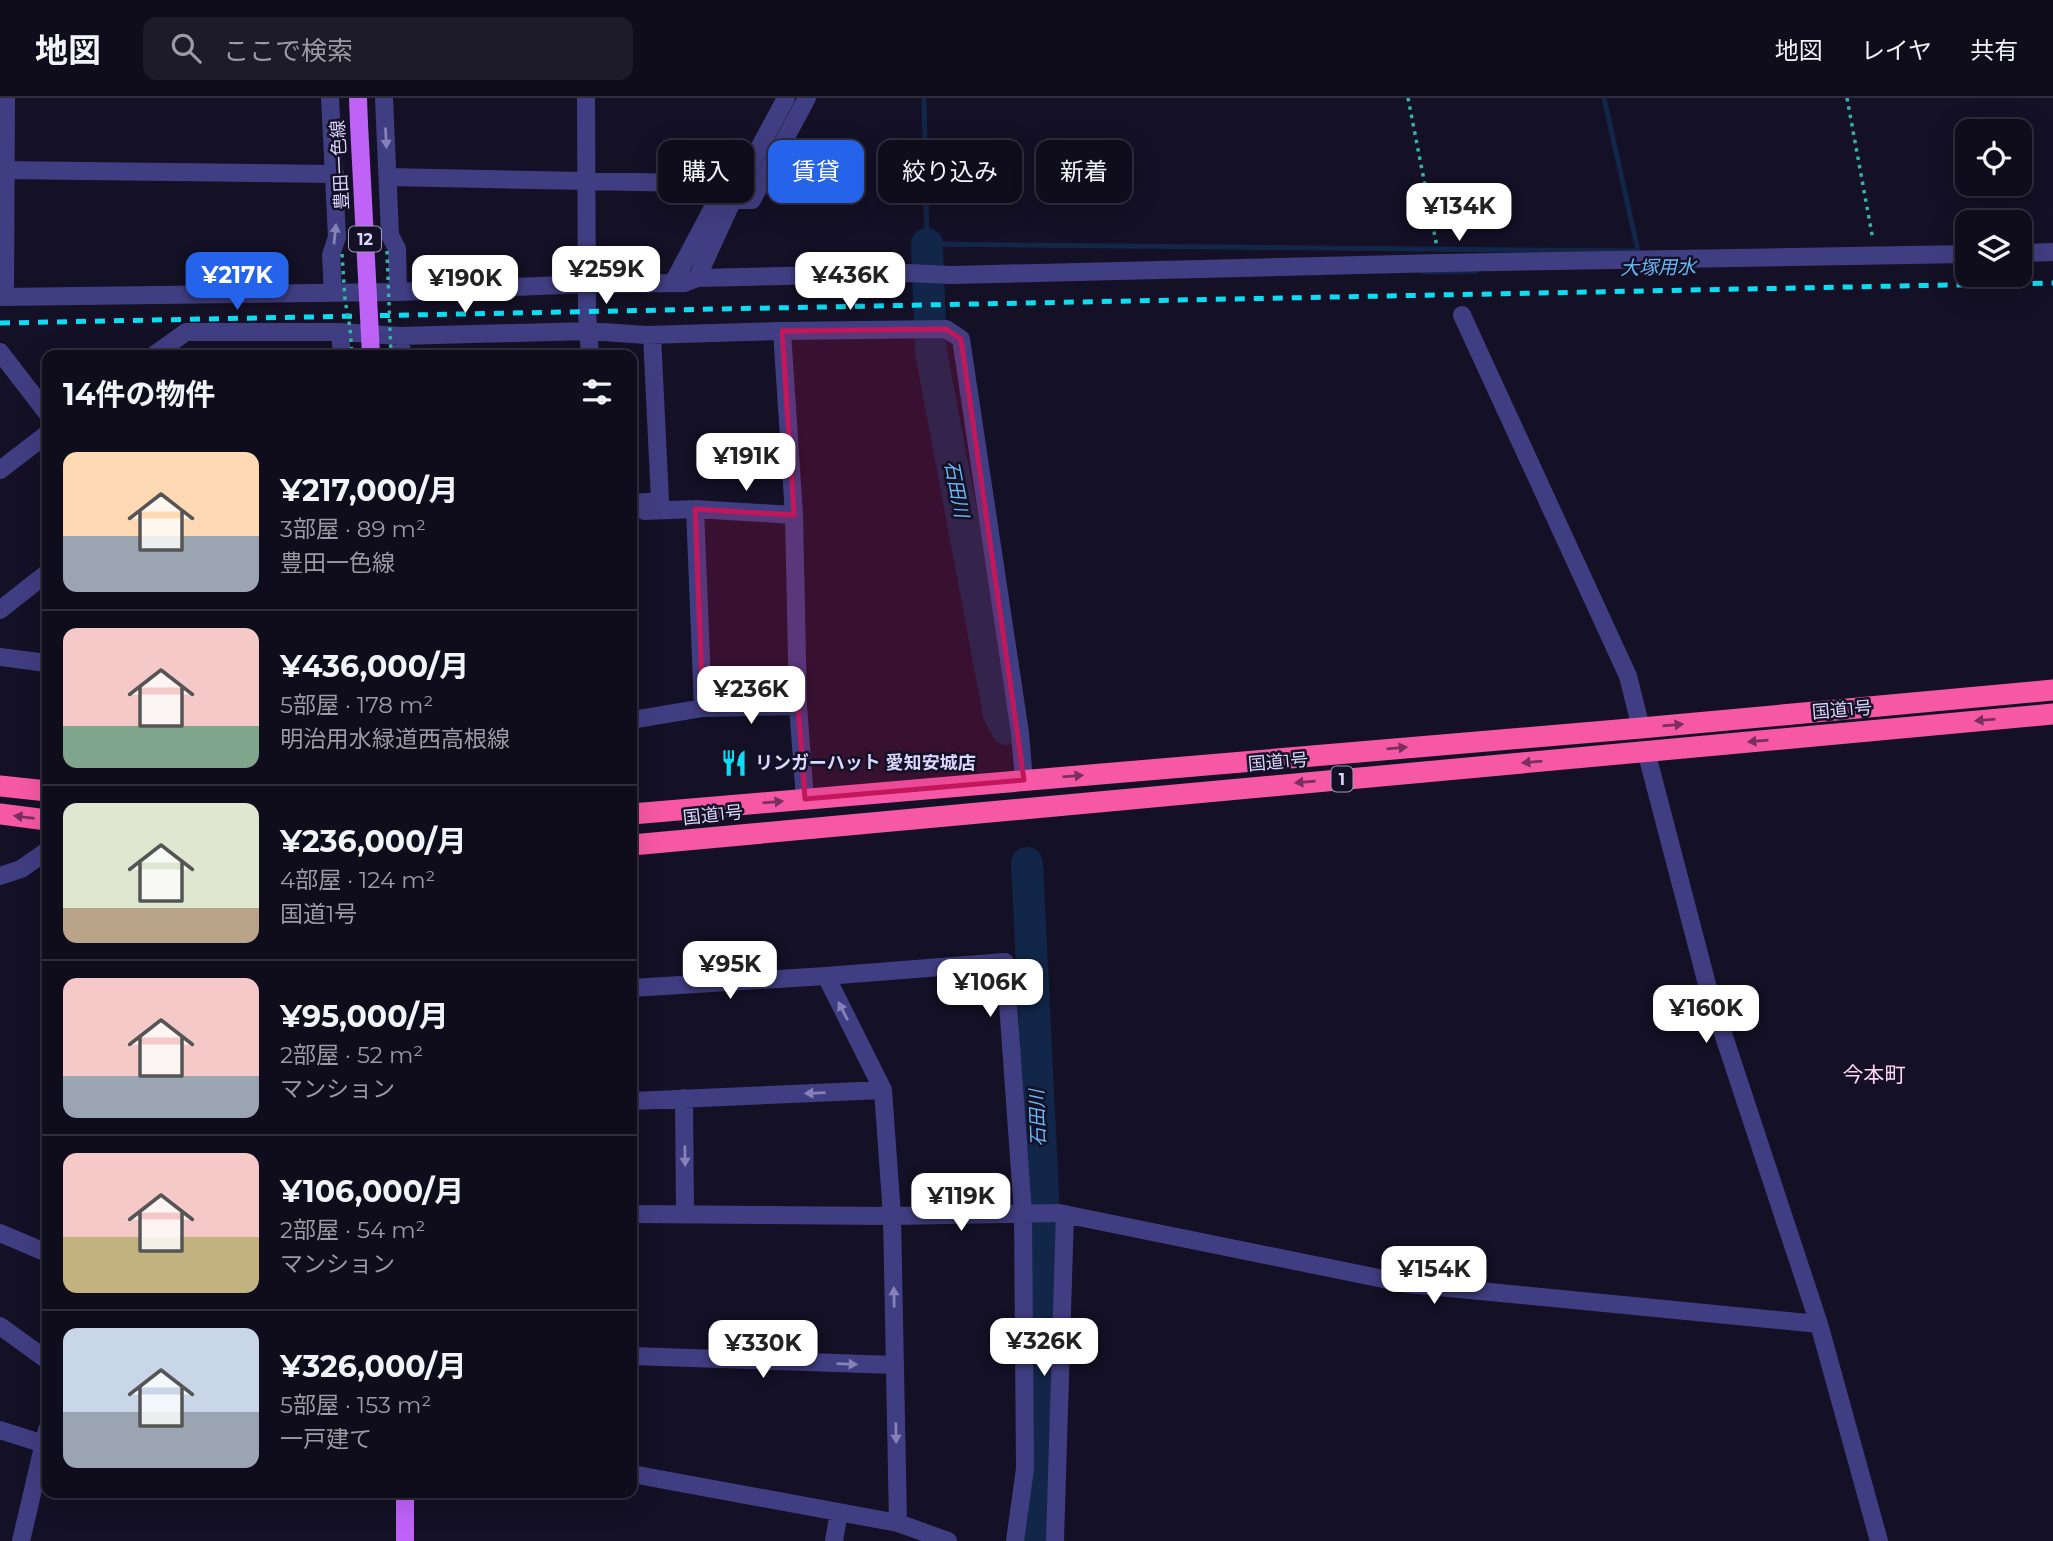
<!DOCTYPE html>
<html lang="ja">
<head>
<meta charset="utf-8">
<style>
  :root { --surface:#0f0c1c; --page:#1d1a29; --text:#f1f3f6; --muted:#9b9ba3; --line:#2f2c3b; --accent:#2563eb }
  body { margin:0; font-family:Montserrat,"Noto Sans JP",sans-serif; background:var(--page); color:var(--text); height:100vh; display:flex; flex-direction:column; font-size:26px; white-space:nowrap }
  * { box-sizing:border-box; margin:0 }
  p { font-size:23px; color:var(--muted) }
  .icon { flex:none; width:38px; height:38px; fill:none; stroke:currentColor; stroke-width:2; stroke-linecap:round; stroke-linejoin:round }
  .map { position:relative; flex:1; overflow:hidden }
  .sheet { position:absolute; left:42px; top:252px; width:595px; height:1148px; display:flex; flex-direction:column; background:var(--surface); border-radius:14px; box-shadow:0 7px 28px #0002,0 0 0 2px var(--line) }
  .sheet>* { flex:none }
  .guide { position:absolute; left:658px; top:42px; width:665px; height:63px; display:flex; gap:14px }
  .tools { position:absolute; left:1955px; top:21px; display:grid; gap:14px }
  .tools a { display:grid; place-items:center; width:77px; height:77px; border-radius:14px; background:var(--surface); box-shadow:0 7px 28px #0002,0 0 0 2px var(--line); font-size:35px }
  .price { position:absolute; translate:-50% -60px; padding:0 16px; border-radius:14px; background:#fff; color:#222; font-size:23px; line-height:46px; filter:drop-shadow(0 2px 4px #0008) }
  .price::after { content:''; position:absolute; left:50%; top:42px; width:21px; height:16px; margin-left:-10px; background:inherit; clip-path:polygon(0 0,100% 0,50% 100%) }
  .price.current { background:var(--accent); color:#fff }
  ul { padding:0; list-style:none }
  li { display:flex; align-items:center; gap:21px; height:175px; padding:0 21px }
  li+li { border-top:2px solid var(--line) }
  li span { display:grid; place-items:center; flex:none; width:196px; height:140px; border-radius:14px; color:#555 }
  li>.icon { margin-inline-start:auto }
  span .icon { width:84px; height:84px; fill:#fffc; stroke-width:1 }
  li b { font-size:30px }
  h2 { display:flex; justify-content:space-between; align-items:center; height:84px; padding:0 21px; font-size:30px }
  .pill { padding:0 24px; border-radius:14px; background:var(--surface); box-shadow:0 7px 28px #0002,0 0 0 2px var(--line); font-size:24px; line-height:63px }
  .pill.current { background:var(--accent); color:#fff }
  header { display:flex; align-items:center; gap:42px; box-sizing:border-box; height:98px; padding:0 35px; background:var(--surface); border-bottom:2px solid var(--line) }
  header strong { font-size:33px }
  nav { display:flex; gap:38px; margin-inline-start:auto; font-size:24px }
  .search { width:490px; height:63px; background:var(--page); display:flex; align-items:center; gap:18px; box-sizing:border-box; padding:0 24px; border-radius:14px; color:var(--muted); font-size:26px }
  .map>svg:first-child { display:block }
  .lines { fill:none; stroke-linecap:round; stroke-linejoin:round }
  .stream { stroke:#112648; stroke-width:5 }
  .river { stroke:#112648; stroke-width:32 }
  .path { stroke:#36b2a9; stroke-width:3.5; stroke-dasharray:3.5 5; stroke-linecap:butt }
  .minor { stroke:#403e82; stroke-width:18 }
  .major { stroke:#bf63f7; stroke-width:18 }
  .highway { stroke:#f658a5; stroke-width:21 }
  .rail { stroke:#0dddf3; stroke-width:5; stroke-dasharray:10 9; stroke-linecap:butt }
  .path-bridge { stroke:#36b2a9; stroke-width:3.5; stroke-dasharray:3.5 5; stroke-linecap:butt }
  .major-bridge { stroke:#bf63f7; stroke-width:18 }
  .oneway { fill:#8682b9 }
  .oneway2 { fill:#7a305f }
  .marked { fill:#c2185b; fill-opacity:0.2; stroke:#c2185b; stroke-width:5; stroke-linejoin:round }
  .labels { text-anchor:middle; stroke-width:5; stroke-linejoin:round; paint-order:stroke }
  .shield { fill:#141025; stroke:#9f9bbc; stroke-width:2 }
  .shield-label { font-size:16px; font-weight:bold; fill:#dbd6fd }
  .street-label { font-size:18px; fill:#dbd6fd; stroke:#141025 }
  .poi-label { font-size:18px; font-weight:bold; fill:#dbd6fd; stroke:#141025; text-anchor:start }
  .water-label { font-size:19px; font-style:italic; fill:#6ab7f7; stroke:#141025 }
  .quarter-label { font-size:21px; fill:#fdd8f0; stroke:#141025 }
</style>
</head>
<body>
<header>
<strong>地図</strong>
<div class="search"><svg class="icon" aria-label="search" viewBox="0 0 24 24"><circle cx="10" cy="10" r="6"/><path d="M15 15l6 6"/></svg>ここで検索</div>
<nav><a>地図</a><a>レイヤ</a><a>共有</a></nav>
</header>
<div class="map">
<svg width="2053" height="1443" viewBox="0 0 2053 1443">
  <rect width="100%" height="100%" fill="#141025"/>
  <g class="lines">
    <path class="stream" d="M924 0 927 146 1638 153 1604 0
      M1423 174 1476 173"/>
    <path class="river" d="M927 146 931 254 999 616 1007 631
      M1027 765 1043 1096 1046 1247 1033 1443"/>
    <path class="path" d="M1408 0 1437 149
      M1847 0 1873 142"/>
    <path class="minor" d="M330 0 337 139 331 157 333 195
      M384 0 390 137 397 151 398 194
      M586 0 587 214 590 257
      M0 72 335 76
      M388 79 740 86
      M2020 155 2053 154
      M697 180 908 175 952 177 1440 165 1967 156
      M673 185 717 102H752L807 0
      M0 199 398 194 587 186 684 185 697 180 740 86 786 0
      M5 199 6 0
      M1462 217 1628 578 1641 630
      M782 233 946 231 961 241 1020 635 1024 682
      M340 234 342 257
      M400 238 402 257
      M0 254 47 315
      M154 257 186 234H340L400 238 589 233 646 237 782 233 794 417 798 608 805 701
      M0 372 47 336
      M632 405 660 403 652 237
      M695 411 703 610
      M644 413 695 411 794 417
      M0 512 47 475
      M0 559 47 565
      M632 622 703 610 798 608
      M1646 653 1708 890 1819 1226 1879 1443
      M0 778 21 771 47 753
      M826 878 883 992 892 1118 898 1425
      M632 890 826 878 1005 864 1023 1115 1025 1371 1015 1443
      M684 1000 685 1116
      M632 1003 883 992
      M632 1116 892 1118 1059 1115 1408 1186 1819 1226
      M0 1135 47 1155
      M0 1228 47 1262
      M632 1258 895 1267
      M0 1332 47 1347
      M632 1376 898 1425 948 1443
      M21 1443 47 1332
      M834 1443 839 1414
      M1055 1443 1065 1116"/>
    <path class="major" d="M358 0 359 26
      M405 1395V1443"/>
    <path class="highway" d="M0 688 47 693
      M0 716 47 722
      M632 716 1641 630 2053 592
      M632 747 2053 616"/>
    <path class="rail" d="M0 225 2053 185"/>
    <path class="path-bridge" d="M387 153 391 257
      M342 156 345 202 350 230 352 257"/>
    <path class="major-bridge" d="M359 26 371 257"/>
  </g>
  <defs><path id="oneway-solid" d="M-6-.8H1V-3.2L6.5 0L1 3.2V.8H-6Z" transform="scale(1.75)"/></defs>
  <g class="oneway">
    <use href="#oneway-solid" transform="translate(386 40) rotate(87)"/>
    <use href="#oneway-solid" transform="translate(335 136) rotate(-84)"/>
    <use href="#oneway-solid" transform="translate(843 913) rotate(-117)"/>
    <use href="#oneway-solid" transform="translate(815 995) rotate(178)"/>
    <use href="#oneway-solid" transform="translate(685 1058) rotate(89)"/>
    <use href="#oneway-solid" transform="translate(894 1199) rotate(-91)"/>
    <use href="#oneway-solid" transform="translate(847 1266) rotate(2)"/>
    <use href="#oneway-solid" transform="translate(896 1335) rotate(89)"/>
  </g>
  <g class="oneway2">
    <use href="#oneway-solid" transform="translate(1985 622) rotate(175)"/>
    <use href="#oneway-solid" transform="translate(1673 627) rotate(-5)"/>
    <use href="#oneway-solid" transform="translate(1758 643) rotate(175)"/>
    <use href="#oneway-solid" transform="translate(1397 650) rotate(-5)"/>
    <use href="#oneway-solid" transform="translate(1532 664) rotate(175)"/>
    <use href="#oneway-solid" transform="translate(1073 678) rotate(-5)"/>
    <use href="#oneway-solid" transform="translate(1305 684) rotate(175)"/>
    <use href="#oneway-solid" transform="translate(773 704) rotate(-5)"/>
    <use href="#oneway-solid" transform="translate(24 719) rotate(-173)"/>
  </g>
  <path class="marked" d="M946 231 961 241 1024 682 805 701 798 608 703 610 695 411 794 417 782 233Z"/>
  <defs>
    <symbol id="restaurant-bare" viewBox="-9 -9 18 18"><path d="M-5-6h1v4h1v-4h1v4h1v-4h1v5L-1.5 .5V6h-2V.5L-5-1ZM5-6V6H3V1.5H1.5Q1.5-4 5-6Z" fill="#0dddf3" stroke="#141025" stroke-width="2.5" paint-order="stroke"/></symbol>
  </defs>
  <g fill-rule="evenodd">
    <use href="#restaurant-bare" x="715" y="646" width="38" height="38"/>
  </g>
  <g class="labels">
    <g class="shield">
      <rect x="349" y="128.5" width="32" height="25" rx="5"/>
      <rect x="1331.5" y="668.5" width="21" height="25" rx="5"/>
    </g>
    <g class="shield-label">
      <text x="365" y="147">12</text>
      <text x="1342" y="687">1</text>
    </g>
    <g class="street-label">
      <text transform="translate(340 67) rotate(-93)" y="6">豊田一色線</text>
      <text transform="translate(1842 612) rotate(-5)" y="6">国道1号</text>
      <text transform="translate(1278 664) rotate(-5)" y="6">国道1号</text>
      <text transform="translate(713 717) rotate(-6)" y="6">国道1号</text>
    </g>
    <g class="poi-label">
      <text x="755" y="671">リンガーハット 愛知安城店</text>
    </g>
    <g class="water-label">
      <text transform="translate(1658 169) rotate(-1)" y="7">大塚用水</text>
      <text transform="translate(957 391) rotate(79)" y="7">石田川</text>
      <text transform="translate(1037 1020) rotate(-92)" y="7">石田川</text>
    </g>
    <g class="quarter-label">
      <text x="1874" y="984">今本町</text>
    </g>
  </g>
</svg>
<div class="tools">
<a><svg class="icon" aria-label="locate" viewBox="0 0 24 24"><circle cx="12" cy="12" r="6"/><path d="M12 2v4M12 18v4M2 12h4M18 12h4"/></svg></a>
<a><svg class="icon" aria-label="layers" viewBox="0 0 24 24"><path d="M12 4l9 5-9 5-9-5zM3 14l9 5 9-5"/></svg></a>
</div>
<b class="price" style="left:1459px;top:145px">¥134K</b>
<b class="price" style="left:606px;top:208px">¥259K</b>
<b class="price current" style="left:237px;top:214px">¥217K</b>
<b class="price" style="left:850px;top:214px">¥436K</b>
<b class="price" style="left:465px;top:217px">¥190K</b>
<b class="price" style="left:746px;top:395px">¥191K</b>
<b class="price" style="left:751px;top:628px">¥236K</b>
<b class="price" style="left:730px;top:903px">¥95K</b>
<b class="price" style="left:990px;top:921px">¥106K</b>
<b class="price" style="left:1706px;top:947px">¥160K</b>
<b class="price" style="left:961px;top:1135px">¥119K</b>
<b class="price" style="left:1434px;top:1208px">¥154K</b>
<b class="price" style="left:1044px;top:1280px">¥326K</b>
<b class="price" style="left:763px;top:1282px">¥330K</b>
<div class="guide">
<a class="pill">購入</a>
<a class="pill current">賃貸</a>
<a class="pill">絞り込み</a>
<a class="pill">新着</a>
</div>
<section class="sheet">
<h2>14件の物件<svg class="icon" aria-label="filters" viewBox="0 0 24 24"><path d="M4 7h16M4 17h16"/><circle cx="9" cy="7" r="2"/><circle cx="15" cy="17" r="2"/></svg></h2>
<ul>
<li><span style="background:linear-gradient(#ffd9b3 60%,#9aa5b1 0)"><svg class="icon" aria-label="home" viewBox="0 0 24 24"><path d="M3 11l9-7 9 7M6 9v11h12V9"/></svg></span><div><b>¥217,000/月</b><p>3部屋 · 89 m²</p><p>豊田一色線</p></div></li>
<li><span style="background:linear-gradient(#f6c9c9 70%,#7fa58c 0)"><svg class="icon" aria-label="home" viewBox="0 0 24 24"><path d="M3 11l9-7 9 7M6 9v11h12V9"/></svg></span><div><b>¥436,000/月</b><p>5部屋 · 178 m²</p><p>明治用水緑道西高根線</p></div></li>
<li><span style="background:linear-gradient(#dfe7d0 75%,#b9a48a 0)"><svg class="icon" aria-label="home" viewBox="0 0 24 24"><path d="M3 11l9-7 9 7M6 9v11h12V9"/></svg></span><div><b>¥236,000/月</b><p>4部屋 · 124 m²</p><p>国道1号</p></div></li>
<li><span style="background:linear-gradient(#f6c9c9 70%,#9aa5b1 0)"><svg class="icon" aria-label="home" viewBox="0 0 24 24"><path d="M3 11l9-7 9 7M6 9v11h12V9"/></svg></span><div><b>¥95,000/月</b><p>2部屋 · 52 m²</p><p>マンション</p></div></li>
<li><span style="background:linear-gradient(#f6c9c9 60%,#c2b280 0)"><svg class="icon" aria-label="home" viewBox="0 0 24 24"><path d="M3 11l9-7 9 7M6 9v11h12V9"/></svg></span><div><b>¥106,000/月</b><p>2部屋 · 54 m²</p><p>マンション</p></div></li>
<li><span style="background:linear-gradient(#c9d6e8 60%,#9aa5b1 0)"><svg class="icon" aria-label="home" viewBox="0 0 24 24"><path d="M3 11l9-7 9 7M6 9v11h12V9"/></svg></span><div><b>¥326,000/月</b><p>5部屋 · 153 m²</p><p>一戸建て</p></div></li>
</ul>
</section>
</div>
</body>
</html>
